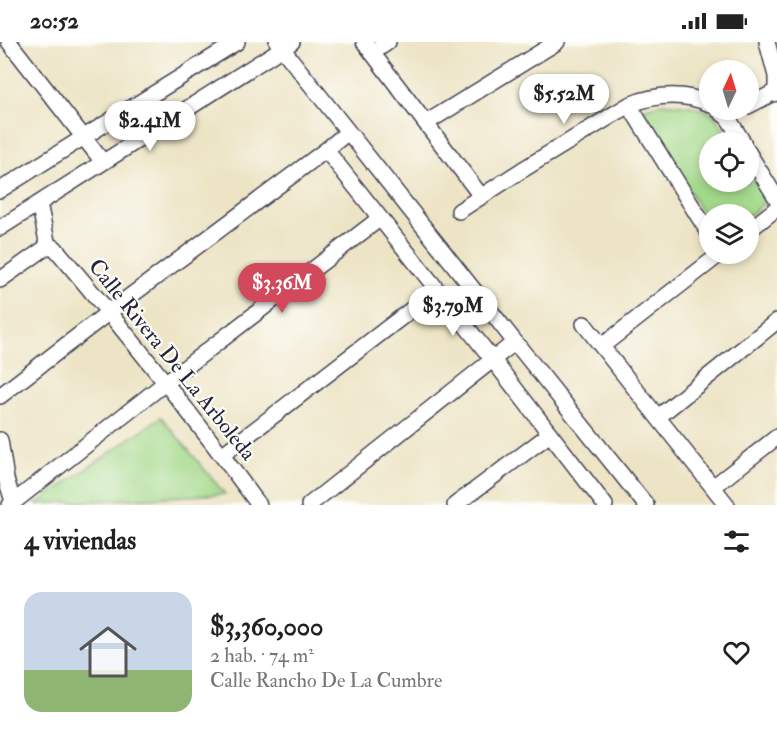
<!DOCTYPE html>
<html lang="es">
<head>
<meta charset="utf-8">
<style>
  :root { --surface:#fff; --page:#f2f2f2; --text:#222; --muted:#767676; --accent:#d1495b }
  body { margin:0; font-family:"IM FELL Double Pica",serif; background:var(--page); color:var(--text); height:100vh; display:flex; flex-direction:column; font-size:22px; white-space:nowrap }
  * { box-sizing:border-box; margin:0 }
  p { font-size:20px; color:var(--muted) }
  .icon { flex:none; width:33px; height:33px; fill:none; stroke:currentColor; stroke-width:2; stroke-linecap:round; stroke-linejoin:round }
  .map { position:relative; height:463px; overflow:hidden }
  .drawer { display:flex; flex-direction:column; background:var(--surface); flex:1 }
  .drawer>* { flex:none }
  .needle { width:39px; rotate:4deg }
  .fabs { position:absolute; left:699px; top:18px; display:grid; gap:12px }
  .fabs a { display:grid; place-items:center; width:60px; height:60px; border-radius:50%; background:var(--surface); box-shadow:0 3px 9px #0003; font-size:30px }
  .price { position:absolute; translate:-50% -51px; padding:0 14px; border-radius:21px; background:#fff; color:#222; font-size:20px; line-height:39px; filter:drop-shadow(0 2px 3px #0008) }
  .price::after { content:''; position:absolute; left:50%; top:36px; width:18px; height:14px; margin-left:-9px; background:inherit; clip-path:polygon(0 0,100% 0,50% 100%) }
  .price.on { background:var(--accent); color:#fff }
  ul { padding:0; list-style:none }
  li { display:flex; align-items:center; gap:18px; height:150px; padding:0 24px }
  li span { display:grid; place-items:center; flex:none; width:168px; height:120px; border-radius:18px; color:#555 }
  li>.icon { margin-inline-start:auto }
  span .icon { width:72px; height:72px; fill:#fffc; stroke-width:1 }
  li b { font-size:26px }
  h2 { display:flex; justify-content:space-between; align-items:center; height:72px; padding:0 24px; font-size:26px }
  .status { display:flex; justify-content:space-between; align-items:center; height:42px; padding:0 30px; background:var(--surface); direction:ltr }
  .status svg { height:16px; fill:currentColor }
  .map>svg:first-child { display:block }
  .green { fill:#a2d889; stroke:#627d62; stroke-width:1.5 }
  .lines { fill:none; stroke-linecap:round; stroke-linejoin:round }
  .minor-casing { stroke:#403f50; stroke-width:18 }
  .minor { stroke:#fff; stroke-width:15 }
  .labels { text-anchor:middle; stroke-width:4.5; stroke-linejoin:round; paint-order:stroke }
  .street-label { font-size:22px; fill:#22223b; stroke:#fdfcf7 }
</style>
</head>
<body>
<div class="status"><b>20:52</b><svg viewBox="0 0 49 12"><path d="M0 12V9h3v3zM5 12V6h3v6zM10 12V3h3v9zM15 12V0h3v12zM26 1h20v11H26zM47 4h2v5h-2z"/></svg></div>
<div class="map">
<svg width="777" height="463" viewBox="0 0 777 463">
  <rect width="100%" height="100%" fill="#fdfcf7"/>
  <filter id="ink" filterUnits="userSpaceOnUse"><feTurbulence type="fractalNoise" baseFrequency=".0167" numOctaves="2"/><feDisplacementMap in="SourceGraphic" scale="12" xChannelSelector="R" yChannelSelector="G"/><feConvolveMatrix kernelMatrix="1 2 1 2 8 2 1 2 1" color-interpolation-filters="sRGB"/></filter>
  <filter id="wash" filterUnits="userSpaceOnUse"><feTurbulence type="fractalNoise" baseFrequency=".008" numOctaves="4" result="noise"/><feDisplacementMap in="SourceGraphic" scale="24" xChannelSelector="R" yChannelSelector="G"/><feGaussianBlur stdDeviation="1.35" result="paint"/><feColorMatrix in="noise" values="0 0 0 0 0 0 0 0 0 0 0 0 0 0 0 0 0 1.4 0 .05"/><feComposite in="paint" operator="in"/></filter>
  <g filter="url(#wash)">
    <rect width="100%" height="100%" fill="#ede4c5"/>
    <path class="green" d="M662 61 691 64 714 72 731 100H710V140H748L749 129 764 154V161L749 174 748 172H710L709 182 640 68Z
      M161 375 225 452 36 462Z"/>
  </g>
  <g filter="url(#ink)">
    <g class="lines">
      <defs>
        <path id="minor" d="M9 0 103 120
          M277 0 515 300 646 463
          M364 0 481 154
          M767 0 776 34V51
          M372 11 388 0
          M629 63 710 193
          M748 64 771 52 777 51
          M718 68 728 76 743 100
          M426 81 557 0
          M326 108 493 318 605 463
          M748 110 777 157
          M0 148 84 95 237 0
          M39 161 48 204
          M459 169 522 128 629 63C656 52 683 50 710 62
          M0 186 292 0
          M748 189 777 166
          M48 204 55 206C126 290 194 375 259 463
          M0 238 48 204
          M584 282 727 463
          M602 304 720 212
          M0 354 109 270 326 108 348 90
          M658 375 777 279
          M0 398 6 437 13 459
          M222 413 437 248
          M713 445 777 395
          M10 463 165 341 379 177
          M309 463 515 300
          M455 463 550 392"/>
      </defs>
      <use href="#minor" class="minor-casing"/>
      <use href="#minor" class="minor"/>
    </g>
  </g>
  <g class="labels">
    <g class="street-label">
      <text transform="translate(173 317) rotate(51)" y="8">Calle Rivera De La Arboleda</text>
    </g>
  </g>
</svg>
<div class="fabs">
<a><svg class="needle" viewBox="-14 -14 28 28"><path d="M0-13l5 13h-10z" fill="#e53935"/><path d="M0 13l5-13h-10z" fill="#767676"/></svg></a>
<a><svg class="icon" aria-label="locate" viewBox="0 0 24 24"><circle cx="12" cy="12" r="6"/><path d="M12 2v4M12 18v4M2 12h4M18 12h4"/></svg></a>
<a><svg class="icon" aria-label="layers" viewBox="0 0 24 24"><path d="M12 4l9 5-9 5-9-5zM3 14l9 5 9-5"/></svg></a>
</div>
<b class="price" style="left:564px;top:83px">$5.52M</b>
<b class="price" style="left:150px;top:110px">$2.41M</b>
<b class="price on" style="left:282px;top:272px">$3.36M</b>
<b class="price" style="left:453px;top:295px">$3.79M</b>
</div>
<section class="drawer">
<h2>4 viviendas<svg class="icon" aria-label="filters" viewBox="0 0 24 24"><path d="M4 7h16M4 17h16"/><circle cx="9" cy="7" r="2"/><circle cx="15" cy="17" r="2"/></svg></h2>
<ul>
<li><span style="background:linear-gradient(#c9d6e8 65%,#8fb573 0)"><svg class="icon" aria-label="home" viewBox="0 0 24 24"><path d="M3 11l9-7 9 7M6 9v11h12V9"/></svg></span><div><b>$3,360,000</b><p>2 hab. · 74 m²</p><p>Calle Rancho De La Cumbre</p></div><svg class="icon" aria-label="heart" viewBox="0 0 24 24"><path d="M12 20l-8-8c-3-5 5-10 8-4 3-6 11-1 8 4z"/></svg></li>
</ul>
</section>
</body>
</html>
